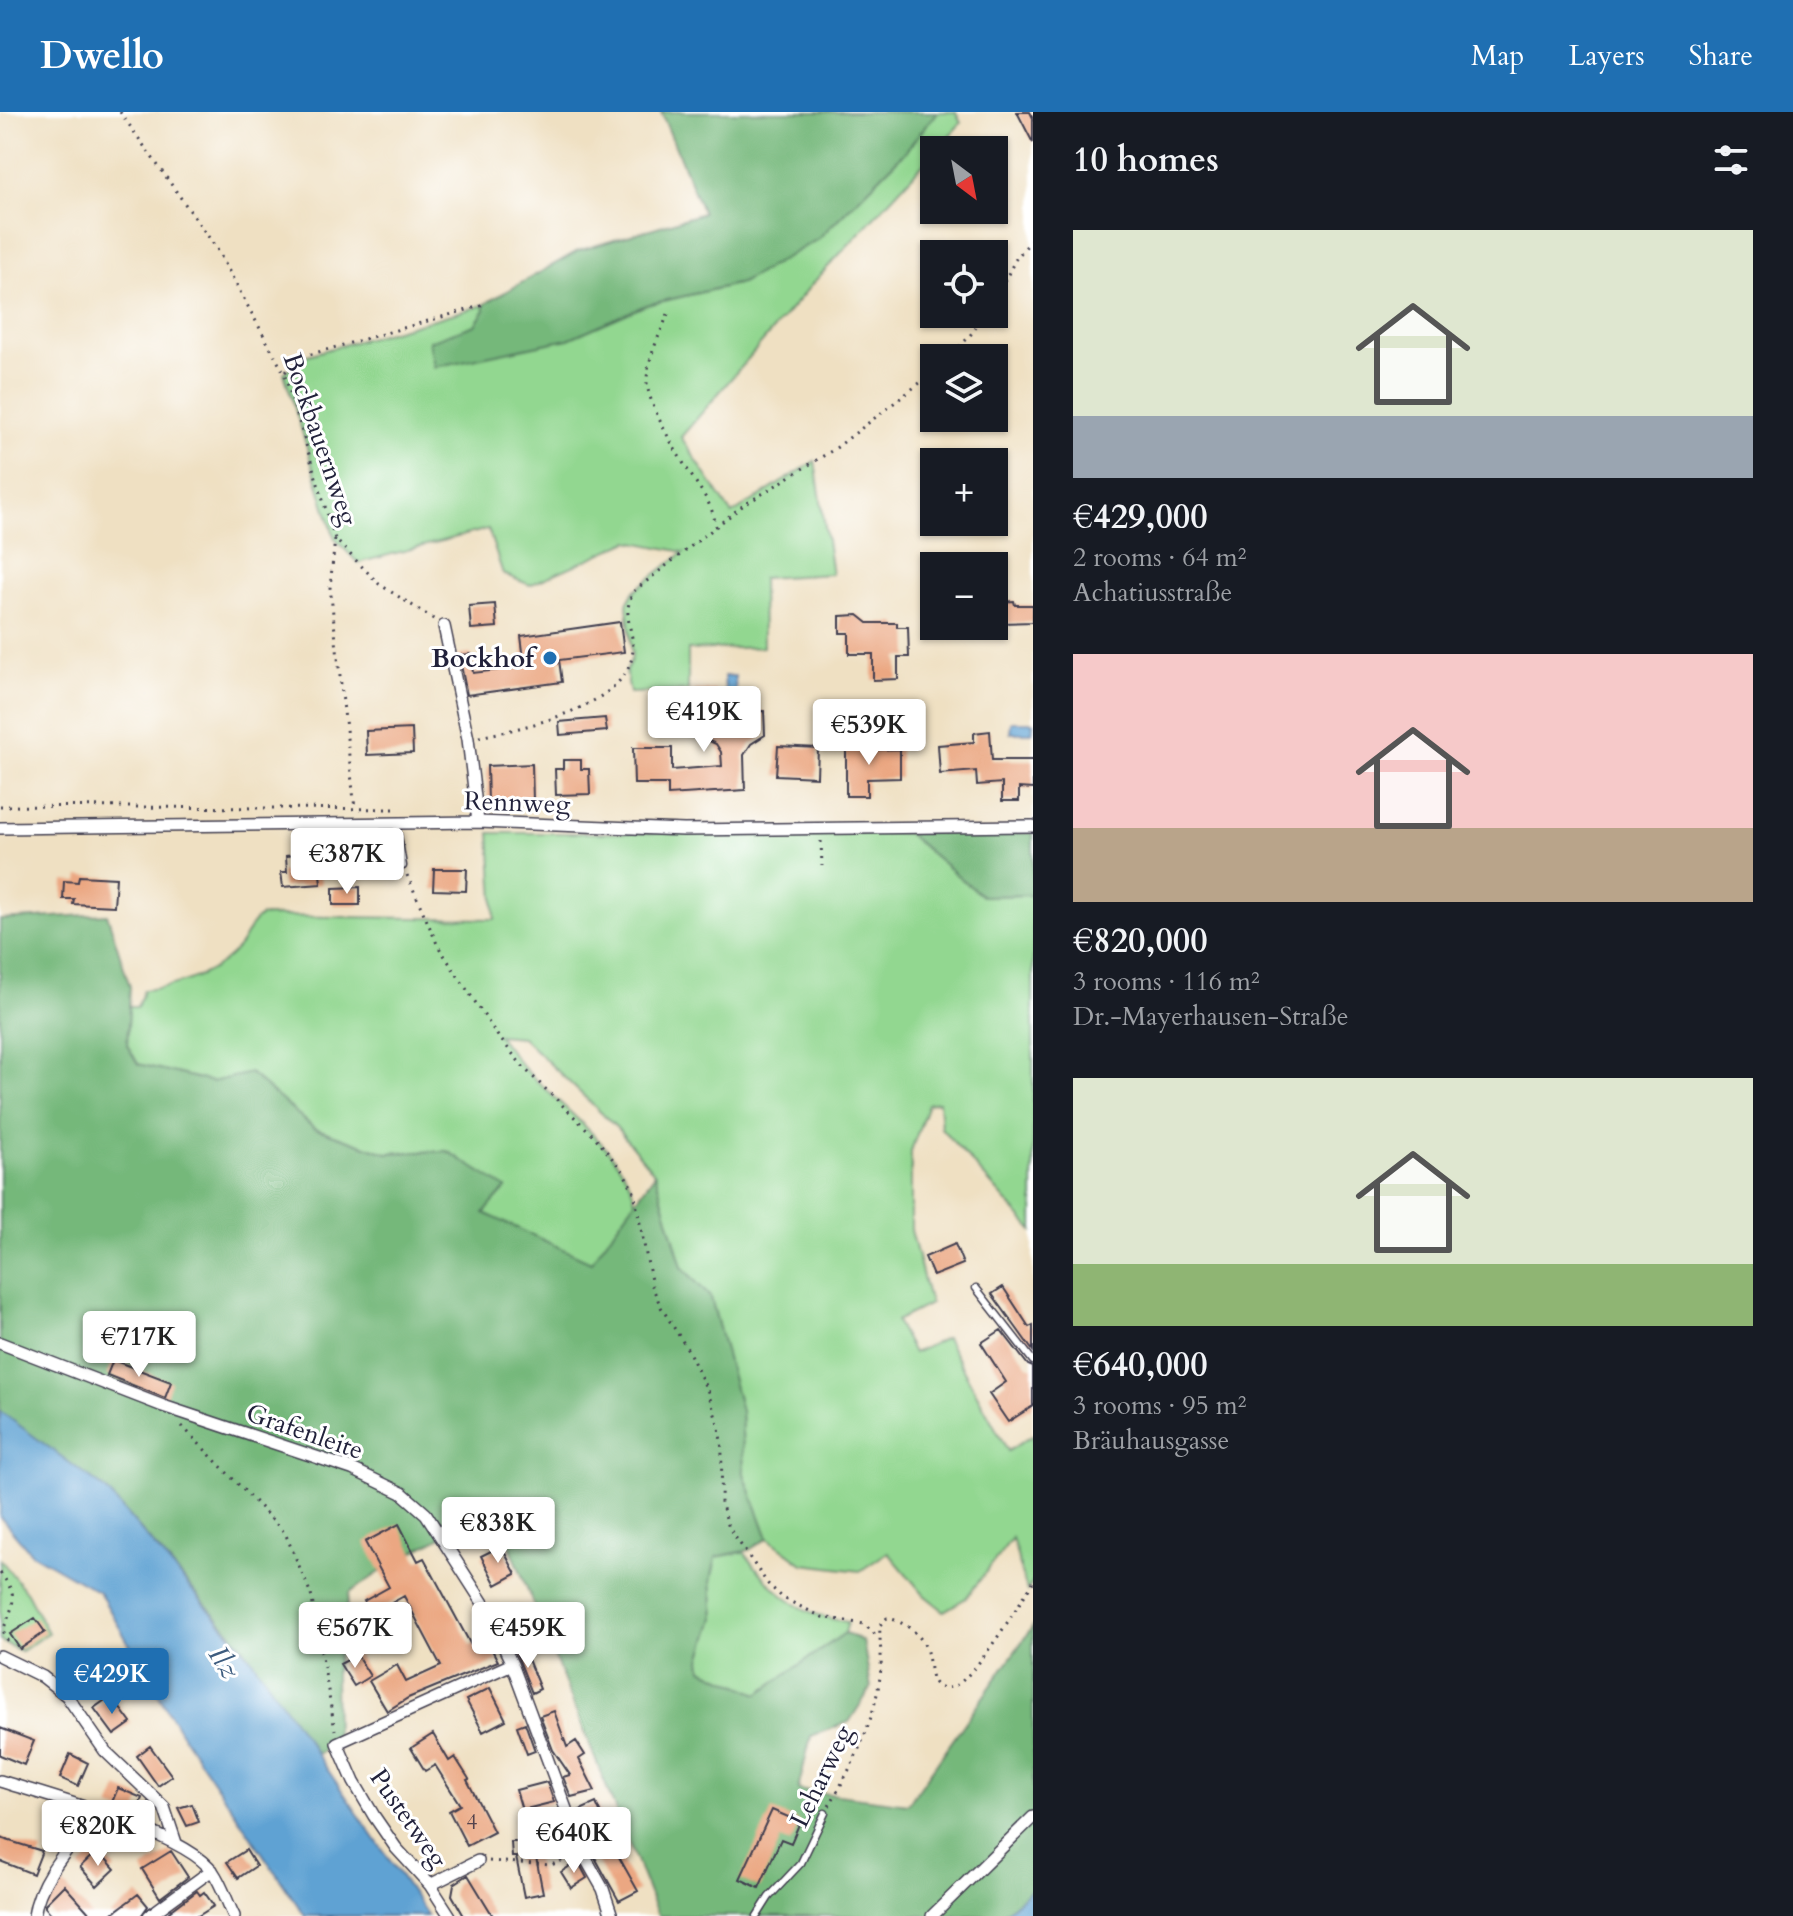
<!DOCTYPE html>
<html lang="en">
<head>
<meta charset="utf-8">
<style>
  :root { --surface:#171b24; --page:#242831; --text:#f1f3f6; --muted:#9ea1a6; --accent:#1f6fb2 }
  body { margin:0; font-family:Cardo,serif; background:var(--page); color:var(--text); height:100vh; display:flex; flex-direction:column; font-size:30px; white-space:nowrap }
  * { box-sizing:border-box; margin:0 }
  p { font-size:26px; color:var(--muted) }
  .icon { flex:none; width:44px; height:44px; fill:none; stroke:currentColor; stroke-width:2; stroke-linecap:round; stroke-linejoin:round }
  .map { position:relative; flex:1; overflow:hidden }
  .details { display:flex; flex-direction:column; background:var(--surface); width:760px }
  .details>* { flex:none }
  .needle { width:52px; rotate:148deg }
  .controls { position:absolute; left:920px; top:24px; display:grid; gap:16px }
  .controls a { display:grid; place-items:center; width:88px; height:88px; border-radius:0px; background:var(--surface); box-shadow:0 2px 6px #0004; font-size:40px }
  .price { position:absolute; translate:-50% -68px; padding:0 18px; border-radius:8px; background:#fff; color:#222; font-size:26px; line-height:52px; filter:drop-shadow(0 2px 4px #0008) }
  .price::after { content:''; position:absolute; left:50%; top:48px; width:24px; height:18px; margin-left:-12px; background:inherit; clip-path:polygon(0 0,100% 0,50% 100%) }
  .price.on { background:var(--accent); color:#fff }
  ul { padding:0; list-style:none }
  li { display:grid; align-content:center; gap:16px; height:424px; padding:0 40px }
  li span { display:grid; place-items:center; height:248px; border-radius:0px; color:#555 }
  li>.icon { margin-inline-start:auto }
  span .icon { width:144px; height:144px; fill:#fffc; stroke-width:1 }
  li b { font-size:34px }
  h2 { display:flex; justify-content:space-between; align-items:center; height:96px; padding:0 40px; font-size:34px }
  header { display:flex; align-items:center; gap:48px; box-sizing:border-box; height:112px; padding:0 40px; background:var(--accent); color:#fff }
  header strong { font-size:38px }
  nav { display:flex; gap:44px; margin-inline-start:auto; font-size:28px }
  main { display:flex; flex:1; min-height:0 }
  .map>svg:first-child { display:block }
  .green { fill:#92d790; stroke:#5a7c66; stroke-width:2 }
  .forest { fill:#75b87a; stroke:#4c6d5a; stroke-width:2 }
  .water { fill:#5fa2d3; stroke:#406287; stroke-width:2 }
  .building { fill:#eba782 }
  .lines { fill:none; stroke-linecap:round; stroke-linejoin:round }
  .service-casing { stroke:#413e4f; stroke-width:9 }
  .minor-casing { stroke:#413e4f; stroke-width:14 }
  .path { stroke:#413e4f; stroke-width:3; stroke-dasharray:2 6; stroke-linecap:butt }
  .service { stroke:#fff; stroke-width:6 }
  .minor { stroke:#fff; stroke-width:11 }
  .poi-dot { fill:#1f6fb2; stroke:#fff; stroke-width:3 }
  .labels { text-anchor:middle; stroke-width:6; stroke-linejoin:round; paint-order:stroke }
  .number-label { font-size:22px; fill:#54434d }
  .street-label { font-size:26px; fill:#22223b; stroke:#fff }
  .poi-label { font-size:26px; font-weight:bold; fill:#22223b; stroke:#fff; text-anchor:end }
  .water-label { font-size:28px; font-style:italic; fill:#3d5c7f; stroke:#fff }
</style>
</head>
<body>
<header>
<strong>Dwello</strong>
<nav><a>Map</a><a>Layers</a><a>Share</a></nav>
</header>
<main>
<div class="map">
<svg width="1033" height="1804" viewBox="0 0 1033 1804">
  <rect width="100%" height="100%" fill="#fff"/>
  <filter id="ink" filterUnits="userSpaceOnUse"><feTurbulence type="fractalNoise" baseFrequency=".0125" numOctaves="2"/><feDisplacementMap in="SourceGraphic" scale="16" xChannelSelector="R" yChannelSelector="G"/><feConvolveMatrix kernelMatrix="1 2 1 2 8 2 1 2 1" color-interpolation-filters="sRGB"/></filter>
  <filter id="wash" filterUnits="userSpaceOnUse"><feTurbulence type="fractalNoise" baseFrequency=".006" numOctaves="4" result="noise"/><feDisplacementMap in="SourceGraphic" scale="32" xChannelSelector="R" yChannelSelector="G"/><feGaussianBlur stdDeviation="1.8" result="paint"/><feColorMatrix in="noise" values="0 0 0 0 0 0 0 0 0 0 0 0 0 0 0 0 0 1.4 0 .05"/><feComposite in="paint" operator="in"/></filter>
  <g filter="url(#wash)">
    <rect width="100%" height="100%" fill="#efe0c2"/>
    <path class="green" d="M937 0H956L961 11 813 171 681 325 732 402 815 349 832 462 762 466 763 535 688 538V579L630 581 626 560 632 545 627 492 634 479 684 440 629 429 530 473 503 462 488 417 358 451 335 427 284 261 301 245 484 193 485 198 475 213 429 230 568 227 646 193 741 171 818 127 904 41Z
      M490 721H907L982 784 1033 783V1119L941 1016 939 990 928 992 911 1039V1118L930 1192 896 1209 913 1241 946 1226 1008 1339 1033 1323V1470L1027 1479 1012 1426 966 1486 944 1499 924 1483 888 1440 860 1459 803 1452 768 1426 744 1362 741 1299 711 1186 682 1155 655 1062 617 1016 522 925 498 923C507 935 516 947 525 957 555 990 631 1045 635 1090L592 1151 483 1101 506 1077 447 1039 386 1041 314 1016 250 962 212 970 138 952 127 933 129 895H137L144 878C179 874 216 863 239 834 247 824 250 810 261 804L495 807Z
      M744 1440C773 1479 797 1503 848 1510L845 1521 758 1582 702 1558 701 1547 714 1506 711 1469 716 1445Z
      M0 1447 27 1481 48 1521 21 1539 0 1529Z"/>
    <path class="forest" d="M661 0H937L904 41 818 127 741 171 646 193 568 227 434 255 429 229 475 213 485 198 484 193 491 188 578 139 703 101Z
      M907 721H1033V783L982 784Z
      M107 802 130 875 127 933 138 952 212 970 250 961 314 1016 386 1041 447 1039 506 1076 484 1101 591 1150 655 1062 682 1155 711 1186 741 1299 744 1362 768 1426 749 1438 716 1445 711 1469 714 1506 701 1547 702 1557 758 1582 845 1521 863 1529 871 1576 849 1610 811 1624 798 1678 908 1692 1033 1514V1776L1001 1804H658L495 1396 395 1450 349 1481 335 1561 336 1630 314 1644 244 1536 105 1377 0 1300V808Z"/>
    <path class="water" d="M724 564H735L736 591 726 592Z
      M1011 610H1033L1032 621H1010Z
      M0 1299 105 1377 251 1546 428 1804H305L180 1620 99 1480 31 1441 0 1405Z
      M1033 1776V1804H1001Z"/>
    <g id="blocks">
      <path class="building" d="M1017 0H1030L1033 6V31Z
        M1014 489 1015 493H1033V510L1001 511V490Z
        M495 492 497 515 471 517 469 494Z
        M858 503 868 511H897V515H908L909 545H898V567L873 568V542H849V521H840V504Z
        M620 510 624 540 559 548 562 570 467 583 459 543 471 542 473 561 525 555 521 524Z
        M695 578H716L717 610 727 615 743 614V600L764 599 765 623 751 632 744 643 745 678 668 683V672H634L633 636H672V658L722 654 721 640 716 632 696 623Z
        M605 606 607 619 560 623 559 610Z
        M412 617 413 641 367 643 366 619Z
        M990 619 992 648H1033V677L1019 676V689H1002V671L977 673 976 659 940 662 938 633 974 630V621Z
        M870 630V638L900 637V666L867 667V684H846V631Z
        M778 634 818 636 817 665 776 663Z
        M563 648H581V657H589L590 682 556 683 555 657H563Z
        M532 652 533 688 488 690 487 654Z
        M320 722H349V743H320Z
        M318 741 321 772 283 775 281 760H287L286 744Z
        M434 757H467L466 779 433 778Z
        M79 764 116 766 114 794 73 792 74 787H63L64 769 78 770Z
        M360 775V793H333V776Z
        M955 1132 963 1152 933 1164 925 1145Z
        M1003 1175 1029 1215 1033 1213V1239L992 1182Z
        M153 1206V1225L121 1226V1207Z
        M1001 1218 1028 1253 1033 1255V1294L1008 1310 989 1282 1006 1270 981 1231Z
        M113 1248 171 1270 165 1286 107 1263Z
        M399 1412 418 1449 424 1446 471 1533 485 1525 498 1549 408 1586 387 1599 369 1569 397 1553 406 1570 441 1554 404 1484 372 1502 364 1489 389 1475 365 1430Z
        M501 1434 516 1462 496 1473 481 1444Z
        M35 1506 45 1520 20 1537 10 1522Z
        M523 1535 540 1577 532 1581 515 1538Z
        M357 1543 370 1564 354 1574 340 1552Z
        M490 1576 506 1608 483 1620 466 1588Z
        M111 1584 131 1611 114 1623 94 1596Z
        M554 1599 567 1635 576 1629 585 1643 579 1647 595 1679 571 1685 563 1665 570 1663 553 1638 540 1604Z
        M525 1611 535 1639 527 1642 517 1614Z
        M0 1616 34 1629 24 1653 0 1643Z
        M433 1622 449 1649 455 1645 469 1667 467 1668 494 1720 467 1734 449 1699 460 1693 435 1653 425 1659 411 1636Z
        M150 1634 172 1664 158 1674 137 1644Z
        M70 1642 88 1651 78 1674 60 1666Z
        M547 1670 554 1690 522 1698 516 1678Z
        M118 1676 142 1686 135 1704 110 1695Z
        M596 1691 607 1716 586 1726 576 1700Z
        M192 1692 199 1710 187 1714 178 1696Z
        M772 1698 800 1710 791 1731 781 1727 759 1776 740 1767Z
        M561 1707 570 1733 550 1742 542 1729H549L543 1715Z
        M0 1726 42 1739 33 1762 0 1749Z
        M610 1729 638 1779 619 1789 592 1740Z
        M511 1730H533L543 1781 524 1785 516 1745H512Z
        M98 1738 115 1757 97 1774 80 1755Z
        M246 1738 256 1754 238 1766 227 1750Z
        M171 1739 188 1765 160 1786 142 1757Z
        M578 1749 587 1766 571 1776 561 1760Z
        M468 1763 493 1804H464L452 1783 454 1772Z
        M64 1773 92 1804H53L45 1795V1792Z
        M197 1779 200 1783 204 1780 214 1794 198 1804H171L169 1800Z
        M138 1782 148 1794 141 1804H109Z"/>
    </g>
  </g>
  <g filter="url(#ink)">
    <use href="#blocks" fill-opacity="0" stroke="#413e4f" stroke-width="2"/>
    <g class="lines">
      <defs>
        <path id="service" d="M396 711 403 754
          M976 1176 1033 1249
          M757 1804 769 1785 801 1751 825 1701"/>
        <path id="minor" d="M444 514 468 627 478 710
          M0 716 478 710 684 718 1033 714
          M0 1231 163 1294 352 1357 402 1381 426 1402 483 1491 512 1552 582 1740 603 1777 612 1804
          M0 1544 43 1565 67 1584 105 1639 164 1695 176 1731
          M0 1669C48 1684 186 1721 213 1760 222 1773 227 1790 234 1804
          M430 1773 478 1749
          M34 1804C39 1765 74 1730 97 1700
          M149 1804 212 1758
          M450 1804 430 1773 396 1736 374 1704 354 1670 337 1631 512 1552
          M932 1804 1033 1705"/>
      </defs>
      <use href="#service" class="service-casing"/>
      <use href="#minor" class="minor-casing"/>
      <path class="path" d="M120 0 217 137 284 261 335 427 379 472 435 508
        M994 191 1015 148 1033 126
        M668 202C660 222 648 245 647 267 645 289 680 347 693 366 704 383 714 396 716 416
        M948 246 968 226 986 202
        M285 260 301 245 484 193
        M335 427 330 475 355 697
        M479 625C522 616 622 596 632 545 637 520 619 505 634 479L741 395 836 336 934 260
        M0 694 399 697
        M821 729 822 754
        M407 763 438 834 497 923 526 958 595 1025 624 1061 634 1080 652 1174 661 1195 688 1238 708 1280 719 1315 722 1337 721 1390 729 1416 768 1472 783 1486 822 1505 864 1512 879 1526
        M182 1314 285 1421 311 1482 335 1618
        M0 1461C19 1484 14 1492 3 1518L9 1533
        M829 1694C854 1651 876 1608 881 1556 882 1542 879 1527 880 1513L887 1506C904 1509 923 1523 927 1540 930 1549 929 1562 934 1570 940 1580 953 1576 961 1570 986 1547 1014 1500 1033 1470
        M489 1749 551 1753 571 1745"/>
      <use href="#service" class="service"/>
      <use href="#minor" class="minor"/>
    </g>
  </g>
  <circle class="poi-dot" cx="550" cy="546" r="8"/>
  <g class="labels">
    <g class="number-label">
      <text x="472" y="1717">4</text>
    </g>
    <g class="street-label">
      <text transform="translate(321 327) rotate(71)" y="9">Bockbauernweg</text>
      <text transform="translate(517 690) rotate(2)" y="9">Rennweg</text>
      <text transform="translate(305 1319) rotate(19)" y="9">Grafenleite</text>
      <text transform="translate(821 1664) rotate(-64)" y="9">Leharweg</text>
      <text transform="translate(409 1706) rotate(55)" y="9">Pustetweg</text>
    </g>
    <g class="poi-label">
      <text x="534" y="555">Bockhof</text>
    </g>
    <g class="water-label">
      <text transform="translate(225 1550) rotate(57)" y="10">Ilz</text>
    </g>
  </g>
</svg>
<div class="controls">
<a><svg class="needle" viewBox="-14 -14 28 28"><path d="M0-13l5 13h-10z" fill="#e53935"/><path d="M0 13l5-13h-10z" fill="#9ea1a6"/></svg></a>
<a><svg class="icon" aria-label="locate" viewBox="0 0 24 24"><circle cx="12" cy="12" r="6"/><path d="M12 2v4M12 18v4M2 12h4M18 12h4"/></svg></a>
<a><svg class="icon" aria-label="layers" viewBox="0 0 24 24"><path d="M12 4l9 5-9 5-9-5zM3 14l9 5 9-5"/></svg></a>
<a>+</a>
<a>−</a>
</div>
<b class="price" style="left:704px;top:642px">€419K</b>
<b class="price" style="left:869px;top:655px">€539K</b>
<b class="price" style="left:347px;top:784px">€387K</b>
<b class="price" style="left:139px;top:1267px">€717K</b>
<b class="price" style="left:498px;top:1453px">€838K</b>
<b class="price" style="left:355px;top:1558px">€567K</b>
<b class="price" style="left:528px;top:1558px">€459K</b>
<b class="price on" style="left:112px;top:1604px">€429K</b>
<b class="price" style="left:98px;top:1756px">€820K</b>
<b class="price" style="left:574px;top:1763px">€640K</b>
</div>
<section class="details">
<h2>10 homes<svg class="icon" aria-label="filters" viewBox="0 0 24 24"><path d="M4 7h16M4 17h16"/><circle cx="9" cy="7" r="2"/><circle cx="15" cy="17" r="2"/></svg></h2>
<ul>
<li><span style="background:linear-gradient(#dfe7d0 75%,#9aa5b1 0)"><svg class="icon" aria-label="home" viewBox="0 0 24 24"><path d="M3 11l9-7 9 7M6 9v11h12V9"/></svg></span><div><b>€429,000</b><p>2 rooms · 64 m²</p><p>Achatiusstraße</p></div></li>
<li><span style="background:linear-gradient(#f6c9c9 70%,#b9a48a 0)"><svg class="icon" aria-label="home" viewBox="0 0 24 24"><path d="M3 11l9-7 9 7M6 9v11h12V9"/></svg></span><div><b>€820,000</b><p>3 rooms · 116 m²</p><p>Dr.-Mayerhausen-Straße</p></div></li>
<li><span style="background:linear-gradient(#dfe7d0 75%,#8fb573 0)"><svg class="icon" aria-label="home" viewBox="0 0 24 24"><path d="M3 11l9-7 9 7M6 9v11h12V9"/></svg></span><div><b>€640,000</b><p>3 rooms · 95 m²</p><p>Bräuhausgasse</p></div></li>
</ul>
</section>
</main>
</body>
</html>
